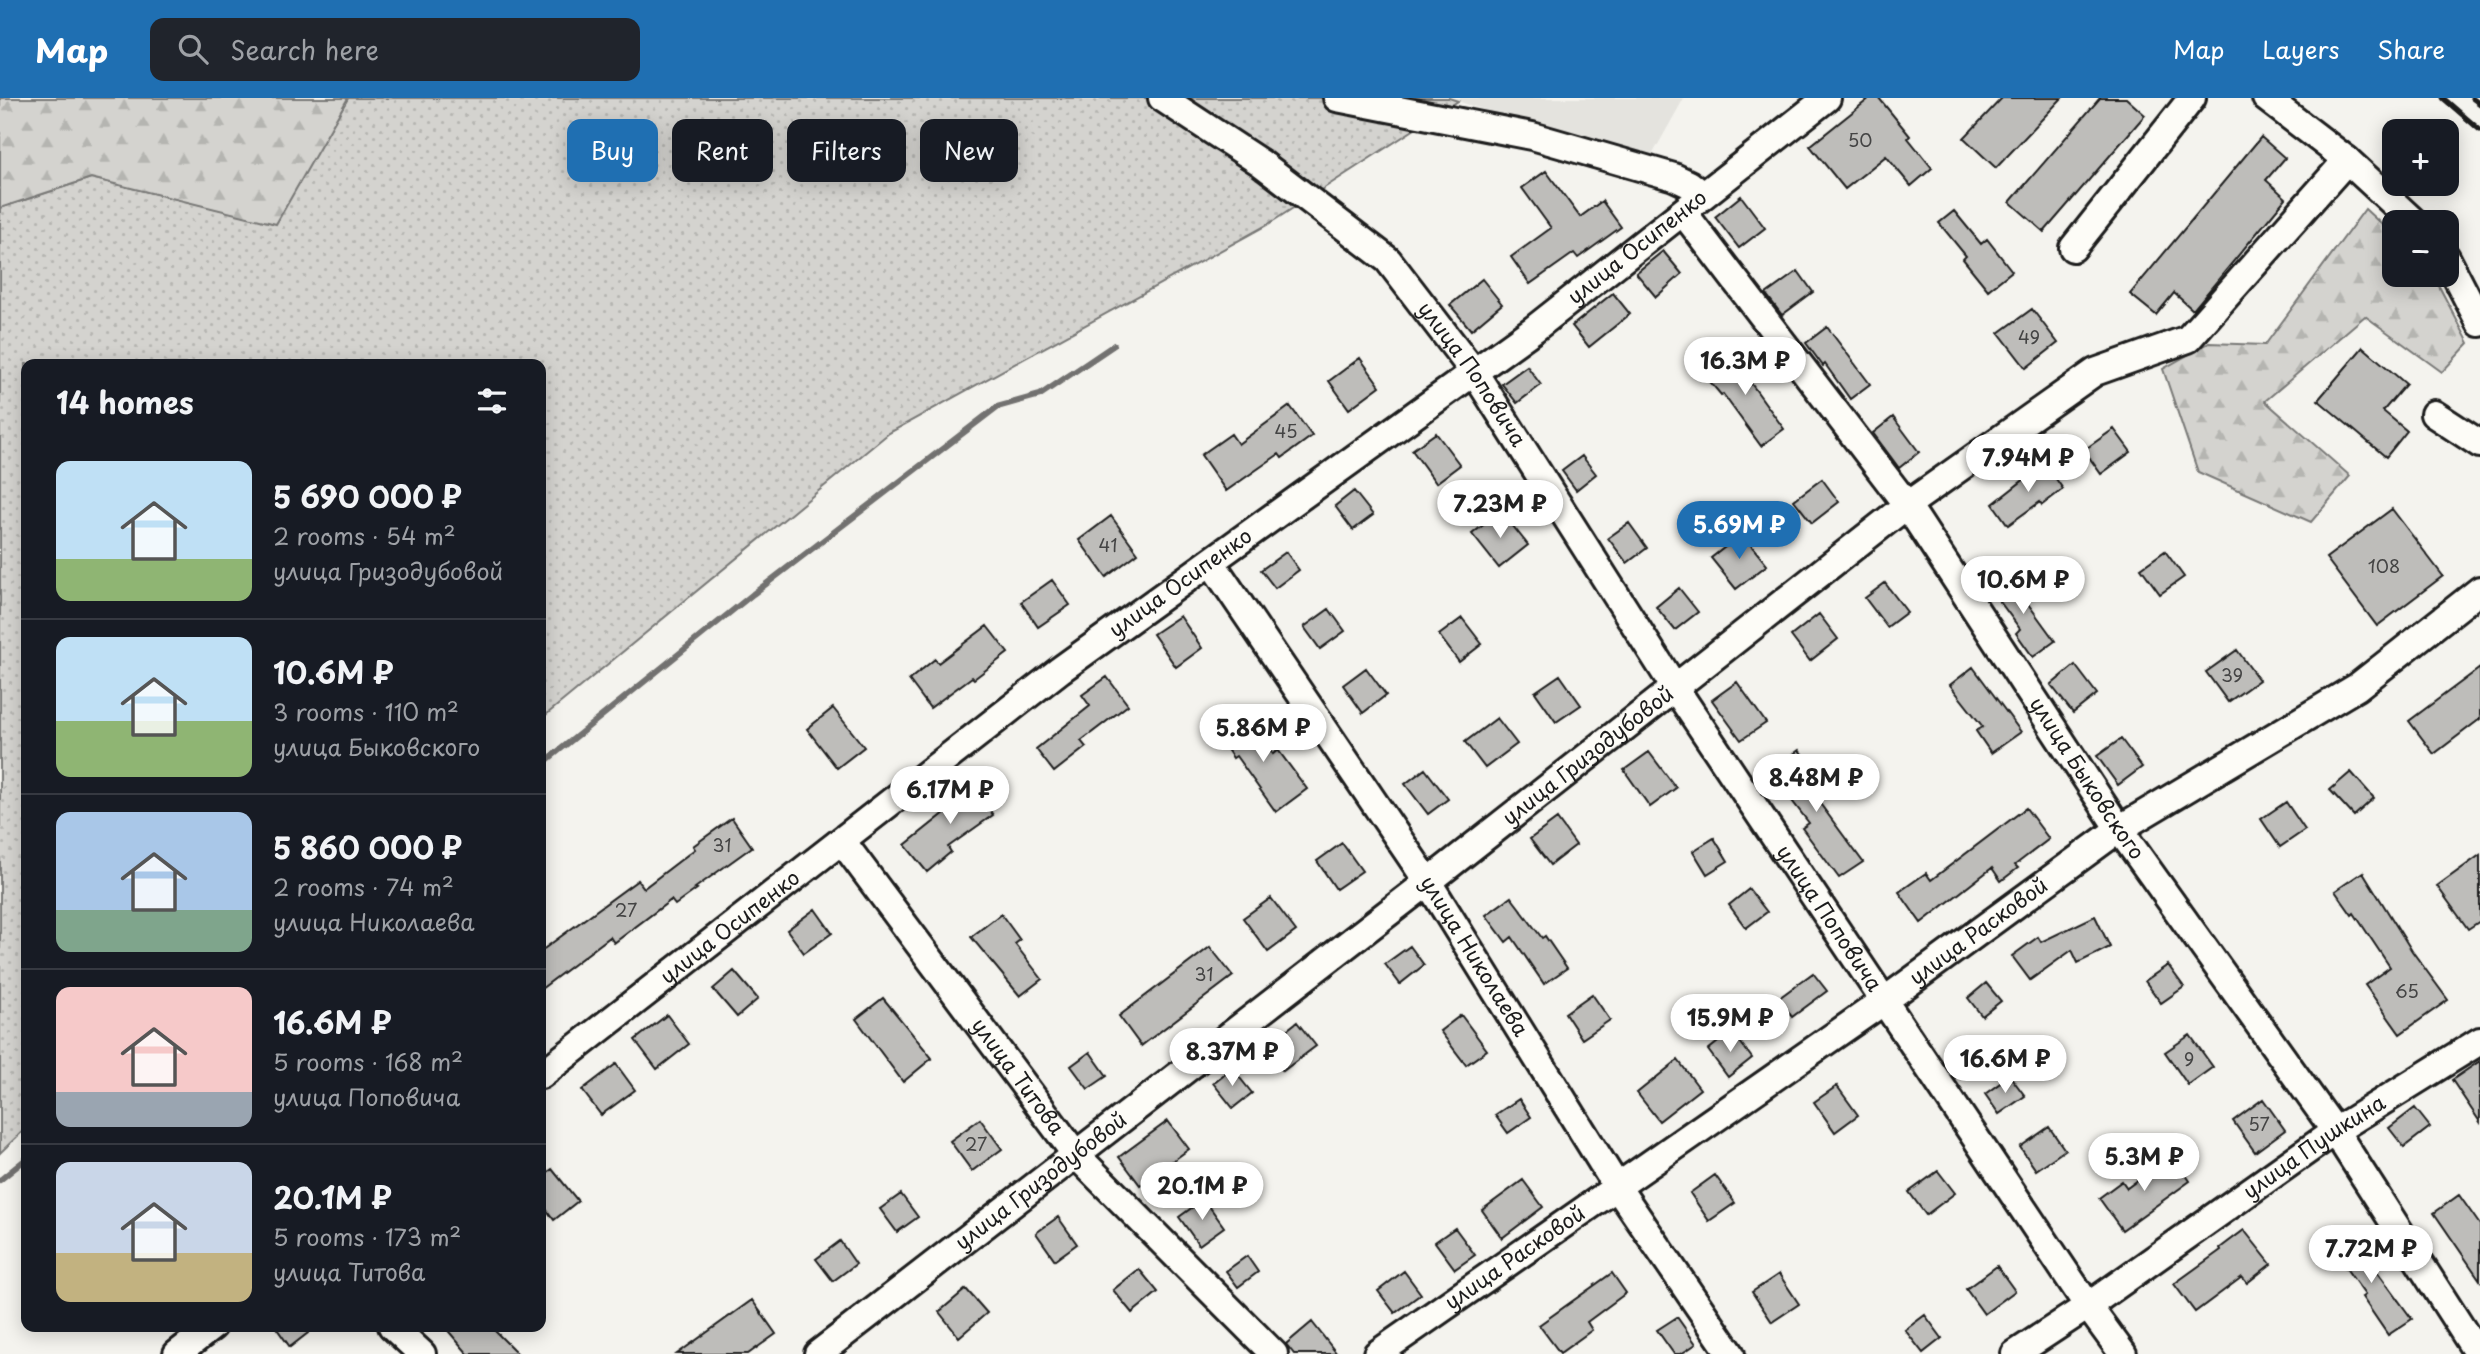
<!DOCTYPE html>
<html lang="en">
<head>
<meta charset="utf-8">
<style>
  :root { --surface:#171b24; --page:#20242c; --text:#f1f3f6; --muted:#9ea1a6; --line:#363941; --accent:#1f6fb2 }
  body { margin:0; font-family:"Playpen Sans",sans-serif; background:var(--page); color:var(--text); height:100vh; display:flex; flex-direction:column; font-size:26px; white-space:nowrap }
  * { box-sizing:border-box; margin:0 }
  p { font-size:23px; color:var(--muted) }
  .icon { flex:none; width:38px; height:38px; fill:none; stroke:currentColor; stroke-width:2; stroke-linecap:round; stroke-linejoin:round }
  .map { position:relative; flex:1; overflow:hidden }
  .panel { position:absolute; left:21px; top:261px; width:525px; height:973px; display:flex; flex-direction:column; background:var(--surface); border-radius:14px; box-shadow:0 4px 18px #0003 }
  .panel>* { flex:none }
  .banner { position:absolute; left:567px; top:21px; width:665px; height:63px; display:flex; gap:14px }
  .tools { position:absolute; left:2382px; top:21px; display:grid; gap:14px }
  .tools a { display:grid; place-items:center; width:77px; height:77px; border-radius:14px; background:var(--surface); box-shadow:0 4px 18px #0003; font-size:35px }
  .price { position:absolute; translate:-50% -60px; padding:0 16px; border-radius:24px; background:#fff; color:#222; font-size:23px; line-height:46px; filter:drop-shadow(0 2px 4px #0008) }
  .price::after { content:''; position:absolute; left:50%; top:42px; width:21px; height:16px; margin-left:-10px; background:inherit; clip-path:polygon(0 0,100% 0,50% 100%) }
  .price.active { background:var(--accent); color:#fff }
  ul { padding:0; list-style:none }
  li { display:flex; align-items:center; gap:21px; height:175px; padding:0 35px }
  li+li { border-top:2px solid var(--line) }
  li span { display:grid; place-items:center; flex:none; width:196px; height:140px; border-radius:14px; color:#555 }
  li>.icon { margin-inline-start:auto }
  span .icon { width:84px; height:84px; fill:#fffc; stroke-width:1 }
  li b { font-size:30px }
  h2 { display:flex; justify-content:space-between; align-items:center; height:84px; padding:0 35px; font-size:30px }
  .chip { padding:0 24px; border-radius:14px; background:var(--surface); box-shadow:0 4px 18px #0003; font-size:24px; line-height:63px }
  .chip.active { background:var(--accent); color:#fff }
  header { display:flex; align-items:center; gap:42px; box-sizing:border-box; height:98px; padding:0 35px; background:var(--accent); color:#fff }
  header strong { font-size:33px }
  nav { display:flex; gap:38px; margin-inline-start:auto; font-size:24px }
  .search { width:490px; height:63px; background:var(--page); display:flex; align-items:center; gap:18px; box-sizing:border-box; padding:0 24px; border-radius:14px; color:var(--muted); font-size:26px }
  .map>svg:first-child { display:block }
  .built { fill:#e4e3de }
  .grass { fill:url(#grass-dots); stroke:#787876; stroke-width:2 }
  .forest { fill:url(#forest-firs); stroke:#787876; stroke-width:2 }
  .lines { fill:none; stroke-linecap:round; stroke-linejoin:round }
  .stream { stroke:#72716f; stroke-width:6 }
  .building { fill:#bebdba; stroke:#1c1c1c; stroke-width:2 }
  .minor-casing { stroke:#1c1c1c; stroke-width:32 }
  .minor { stroke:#fdfcf7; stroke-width:26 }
  .rail { stroke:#1c1c1c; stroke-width:5 }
  .labels { text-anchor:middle; stroke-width:5; stroke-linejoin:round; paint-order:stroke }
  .number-label { font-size:18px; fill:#444 }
  .street-label { font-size:21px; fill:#1c1c1c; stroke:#fdfcf7 }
</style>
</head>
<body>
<header>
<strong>Map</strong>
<div class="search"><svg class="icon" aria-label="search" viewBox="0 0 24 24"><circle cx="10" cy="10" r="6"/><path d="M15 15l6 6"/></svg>Search here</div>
<nav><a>Map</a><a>Layers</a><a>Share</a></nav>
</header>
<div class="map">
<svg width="2480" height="1256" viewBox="0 0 2480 1256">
  <defs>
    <pattern id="grass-dots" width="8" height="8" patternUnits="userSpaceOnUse" patternTransform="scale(1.75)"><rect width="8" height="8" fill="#d4d3cf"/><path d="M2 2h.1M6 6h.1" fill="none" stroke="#b5b5b1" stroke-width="1.8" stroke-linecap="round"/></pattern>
    <pattern id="forest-firs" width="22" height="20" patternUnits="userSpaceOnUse" patternTransform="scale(1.75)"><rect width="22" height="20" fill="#d4d3cf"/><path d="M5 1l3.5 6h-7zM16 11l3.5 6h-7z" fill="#b5b5b1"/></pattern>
  </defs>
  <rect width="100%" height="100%" fill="#f4f3ee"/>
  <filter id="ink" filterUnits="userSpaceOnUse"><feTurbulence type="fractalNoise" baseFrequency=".0143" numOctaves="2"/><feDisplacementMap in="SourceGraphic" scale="14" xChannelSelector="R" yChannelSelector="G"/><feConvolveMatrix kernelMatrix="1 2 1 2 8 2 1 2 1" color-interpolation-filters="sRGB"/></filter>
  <g filter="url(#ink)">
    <path class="built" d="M1449 0H1684L1646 68Z"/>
    <path class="grass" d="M348 0H1449L1458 3 1267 127 889 335 541 621V266H26V1030L0 1055V110L91 80 275 125Z"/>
    <path class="forest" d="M0 0H348L276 126 91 80 0 110Z
      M2365 111 2394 138V177H2433L2469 245 2442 274 2365 218 2265 303 2350 378 2311 424 2198 374 2163 271 2209 245 2265 247Z"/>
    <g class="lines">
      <path class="stream" d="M541 667 753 496 997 309 1040 297 1114 247
        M0 1082 26 1061"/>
    </g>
    <path class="building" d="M1870 0H1879L1910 38 1908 40 1932 70 1911 88 1886 58 1845 91 1810 48Z
      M2002 0H2062L1996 70 1964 40Z
      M2100 0H2126L2145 17 2044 134 2010 104Z
      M2261 39 2285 60 2266 82 2286 100 2193 212 2174 195 2156 217 2130 196Z
      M1546 73 1580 119 1602 103 1621 129 1578 160 1574 155 1530 186 1511 159 1551 130 1522 90Z
      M1741 98 1765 130 1739 150 1715 119Z
      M1954 113 1981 146 1987 141 2012 173 1988 192 1963 161 1966 158 1939 125Z
      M1663 153 1682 176 1656 199 1636 175Z
      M1798 173 1813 194 1782 217 1766 196Z
      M1482 181 1502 206 1471 232 1450 207Z
      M1613 195 1630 216 1589 249 1572 228Z
      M2032 211 2058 245 2026 270 1999 235Z
      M1827 229 1870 286 1850 301 1825 266 1823 268 1806 245Z
      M2363 249 2406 286 2383 313 2407 333 2386 359 2318 302Z
      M1740 251 1755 269 1745 277 1784 331 1761 348 1723 296 1721 297 1706 279Z
      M1360 260 1380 288 1349 311 1329 283Z
      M1527 268 1541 287 1517 305 1502 286Z
      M1290 308 1312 338 1282 360 1279 356 1226 393 1201 357 1231 336 1238 346Z
      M1893 319 1919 354 1899 370 1873 335Z
      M2114 331 2131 354 2101 376 2084 352Z
      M1436 335 1460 367 1436 385 1412 352Z
      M1582 358 1596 376 1576 392 1562 373Z
      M2045 365 2063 391 2042 407 2040 404 2008 427 1993 406Z
      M1822 381 1839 404 1812 425 1794 402Z
      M1354 393 1373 417 1353 432 1335 408Z
      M2392 411 2443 478 2377 528 2326 460Z
      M1501 413 1528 447 1499 470 1472 436Z
      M1111 418 1138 455 1106 479 1079 442Z
      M1629 425 1647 450 1627 465 1608 440Z
      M1742 436 1767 467 1736 491 1711 460Z
      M2165 453 2184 479 2160 496 2141 470Z
      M1286 454 1299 472 1275 490 1261 472Z
      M2014 477 2027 496 2023 499 2055 543 2033 559 2016 535 2020 531 1992 493Z
      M1052 482 1070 507 1038 529 1021 504Z
      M1885 485 1907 514 1887 529 1865 500Z
      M1679 490 1698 514 1675 532 1656 509Z
      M1329 511 1345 533 1320 551 1304 529Z
      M1819 516 1838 541 1810 563 1791 538Z
      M1180 518 1202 550 1176 569 1153 536Z
      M1462 520 1482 546 1459 564 1439 537Z
      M987 528 1008 555 974 581 972 579 930 610 909 582 935 561 938 565Z
      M2237 552 2259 582 2228 604 2206 574Z
      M2075 567 2097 596 2073 615 2051 587Z
      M1973 569 2021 634 1991 655 1976 633 1983 629 1950 587Z
      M1366 570 1386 597 1363 615 1343 587Z
      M2480 570V621L2434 656 2409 623Z
      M1560 577 1581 607 1556 624 1535 594Z
      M1107 579 1128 607 1081 643 1086 649 1054 674 1036 651 1090 608 1082 597Z
      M1737 584 1766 625 1741 642 1712 602Z
      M833 610 864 649 837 670 807 631Z
      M1246 618 1273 656 1278 652 1307 691 1276 714 1236 658 1233 660 1218 638Z
      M1497 620 1517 646 1485 670 1465 644Z
      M2121 641 2142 669 2118 687 2097 658Z
      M1799 652 1823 682 1810 692 1863 764 1839 780 1802 730 1809 725 1770 674Z
      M1649 654 1676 690 1650 709 1624 672Z
      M1425 671 1448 701 1428 716 1405 686Z
      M2351 674 2374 700 2354 718 2330 692Z
      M967 681 993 717 948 749 951 754 927 774 905 747 951 710 942 699Z
      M2286 704 2305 732 2280 749 2261 721Z
      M2026 710 2049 741 2015 767 2018 770 2001 783 1992 770 1921 825 1899 794 1926 775 1931 782Z
      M732 720 752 749 695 790 697 791 675 807 671 802 614 845 610 839 541 891V853L638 782 644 790 695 751 693 748Z
      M1557 721 1576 747 1550 767 1530 741Z
      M1714 740 1728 763 1707 776 1693 753Z
      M1342 745 1362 773 1336 791 1317 763Z
      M2480 757V823L2468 831 2437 788Z
      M2363 774 2412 853 2448 902 2400 936 2365 887 2390 869 2354 815 2352 817 2335 793Z
      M1749 791 1767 814 1746 830 1729 807Z
      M1511 799 1542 840 1545 838 1567 870 1544 886 1512 839 1506 844 1486 817Z
      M1271 800 1296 833 1268 854 1243 820Z
      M815 811 832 835 804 855 787 832Z
      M1001 816 1020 842 1015 846 1042 881 1020 898 971 839Z
      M2095 818 2110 849 2078 865 2072 852 2030 882 2012 858 2038 839 2041 844Z
      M1410 848 1424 867 1400 886 1385 866Z
      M1210 849 1233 878 1141 948 1119 918Z
      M2168 867 2184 889 2161 905 2145 883Z
      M734 873 758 901 737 919 713 891Z
      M1813 875 1827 893 1792 919 1779 900Z
      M1986 885 2001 903 1982 918 1968 900Z
      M1592 896 1610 922 1582 941 1565 915Z
      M883 900 932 960 903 984 856 921Z
      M667 917 689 946 657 971 635 942Z
      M1461 917 1487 952 1466 967 1440 933Z
      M1297 924 1316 948 1283 973 1265 949Z
      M1732 933 1752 960 1728 979 1708 952Z
      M2190 937 2213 969 2188 987 2165 954Z
      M1090 954 1107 978 1088 991 1071 968Z
      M1678 962 1700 991 1659 1023 1637 995Z
      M2480 963V1024L2452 982Z
      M616 966 635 992 601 1017 582 992Z
      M1232 970 1252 995 1233 1010 1213 985Z
      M2010 978 2025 998 1999 1016 1985 996Z
      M1837 988 1858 1017 1835 1034 1814 1004Z
      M1519 1001 1531 1019 1508 1035 1495 1017Z
      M2263 1001 2285 1032 2255 1054 2233 1023Z
      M2415 1010 2430 1029 2404 1049 2389 1030Z
      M980 1021 1002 1051 972 1073 950 1043Z
      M1168 1023 1189 1051 1140 1087 1119 1059Z
      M2049 1029 2065 1052 2036 1072 2020 1049Z
      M2172 1057 2190 1083 2122 1132 2099 1100 2122 1083 2127 1090Z
      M552 1071 578 1103 554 1122 541 1104V1079Z
      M1938 1073 1955 1095 1926 1117 1909 1094Z
      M1715 1077 1735 1105 1709 1123 1690 1095Z
      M1523 1082 1543 1109 1502 1140 1482 1112Z
      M901 1096 918 1119 897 1134 880 1111Z
      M2459 1097 2480 1127V1182L2434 1115Z
      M1204 1101 1224 1129 1199 1147 1179 1119Z
      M1058 1119 1077 1146 1055 1162 1036 1135Z
      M1455 1130 1475 1157 1455 1171 1435 1144Z
      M2244 1132 2271 1166 2247 1185 2242 1179 2195 1214 2174 1186 2221 1152 2220 1150Z
      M2349 1135 2412 1221 2388 1237 2362 1199 2365 1197 2330 1148Z
      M840 1143 856 1166 833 1183 816 1161Z
      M1247 1158 1258 1174 1238 1189 1226 1173Z
      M1997 1168 2015 1193 1984 1216 1966 1191Z
      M1139 1171 1158 1194 1132 1215 1113 1192Z
      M1404 1173 1421 1196 1395 1215 1378 1193Z
      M1612 1175 1626 1195 1587 1224 1592 1232 1560 1255 1539 1227Z
      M1779 1176 1799 1206 1772 1224 1752 1194Z
      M966 1191 987 1215 959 1239 939 1214Z
      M752 1202 776 1236 748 1256H677Z
      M1925 1217 1942 1240 1923 1255 1905 1232Z
      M1677 1219 1696 1246 1681 1256H1674L1657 1232Z
      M1312 1224 1337 1256H1294L1286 1246Z
      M275 1228H317L290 1249Z
      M444 1228H490L518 1256H468Z"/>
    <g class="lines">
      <defs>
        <g id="minor">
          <path id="s1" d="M1162 0 1261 65 1388 162 1474 274 1675 590 2088 1208 2123 1256"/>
          <path d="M1337 0 1532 38 1674 79 1689 86 1703 97"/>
          <path d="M2266 0 2347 62 2414 124"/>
          <path id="s2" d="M1683 114 1907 407 2119 731 2335 1033 2478 1256"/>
          <path d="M2073 150 2192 0"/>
          <path d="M2446 159 2480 225"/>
          <path d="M2434 316 2480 346"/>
          <path id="s3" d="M1211 464 1428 784 1617 1089 1731 1256"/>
          <path id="s4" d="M842 743 1076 1057 1274 1256"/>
          <path id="s5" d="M541 977 1060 572 1534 231 1827 0"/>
          <path d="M392 1228 422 1256"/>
          <path d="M177 1256 213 1228"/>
          <path id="s6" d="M818 1256 1428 784 1907 407 2095 274 2188 241 2347 62"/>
          <path id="s7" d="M1377 1256 1884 903 2119 731 2357 589 2480 492"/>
          <path id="s8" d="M2015 1256 2088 1208 2335 1033 2480 943"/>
        </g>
      </defs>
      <use href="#minor" class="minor-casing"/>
      <use href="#minor" class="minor"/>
      <path class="rail" d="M2443 0 2480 32
        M2472 0 2480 6"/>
    </g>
  </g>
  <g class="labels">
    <g class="number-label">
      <text x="1860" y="49">50</text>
      <text x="2029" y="246">49</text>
      <text x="1286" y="340">45</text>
      <text x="1108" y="454">41</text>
      <text x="2384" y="475">108</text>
      <text x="2232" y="584">39</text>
      <text x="722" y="754">31</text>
      <text x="626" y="819">27</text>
      <text x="1204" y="883">31</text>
      <text x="2407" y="900">65</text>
      <text x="2189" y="968">9</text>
      <text x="2259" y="1033">57</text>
      <text x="976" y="1053">27</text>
    </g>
    <g class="street-label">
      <text dy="7" stroke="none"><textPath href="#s5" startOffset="1374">улица Осипенко</textPath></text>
      <text dy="7" stroke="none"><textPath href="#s1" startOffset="420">улица Поповича</textPath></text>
      <text dy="7" stroke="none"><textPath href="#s5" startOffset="807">улица Осипенко</textPath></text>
      <text dy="7" stroke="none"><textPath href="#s6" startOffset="975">улица Гризодубовой</textPath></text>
      <text dy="7" stroke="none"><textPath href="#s2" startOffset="696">улица Быковского</textPath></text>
      <text dy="7" stroke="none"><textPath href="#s1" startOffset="1071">улица Поповича</textPath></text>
      <text dy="7" stroke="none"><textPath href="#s5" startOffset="240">улица Осипенко</textPath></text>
      <text dy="7" stroke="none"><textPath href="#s7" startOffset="735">улица Расковой</textPath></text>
      <text dy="7" stroke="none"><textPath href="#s3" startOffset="474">улица Николаева</textPath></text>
      <text dy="7" stroke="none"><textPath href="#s4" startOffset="294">улица Титова</textPath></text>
      <text dy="7" stroke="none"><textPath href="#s8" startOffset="364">улица Пушкина</textPath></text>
      <text dy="7" stroke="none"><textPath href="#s6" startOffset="282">улица Гризодубовой</textPath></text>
      <text dy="7" stroke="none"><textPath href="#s7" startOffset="168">улица Расковой</textPath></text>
    </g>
  </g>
</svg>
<div class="tools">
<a>+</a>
<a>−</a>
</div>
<b class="price" style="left:1745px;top:299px">16.3M ₽</b>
<b class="price" style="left:2028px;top:396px">7.94M ₽</b>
<b class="price" style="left:1500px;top:442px">7.23M ₽</b>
<b class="price active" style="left:1739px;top:463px">5.69M ₽</b>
<b class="price" style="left:2023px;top:518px">10.6M ₽</b>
<b class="price" style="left:1263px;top:666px">5.86M ₽</b>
<b class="price" style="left:1816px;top:716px">8.48M ₽</b>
<b class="price" style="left:950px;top:728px">6.17M ₽</b>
<b class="price" style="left:1730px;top:956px">15.9M ₽</b>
<b class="price" style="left:1232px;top:990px">8.37M ₽</b>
<b class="price" style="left:2005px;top:997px">16.6M ₽</b>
<b class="price" style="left:2144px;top:1095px">5.3M ₽</b>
<b class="price" style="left:1202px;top:1124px">20.1M ₽</b>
<b class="price" style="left:2371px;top:1187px">7.72M ₽</b>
<div class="banner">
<a class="chip active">Buy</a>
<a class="chip">Rent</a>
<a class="chip">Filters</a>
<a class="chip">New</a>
</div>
<section class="panel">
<h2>14 homes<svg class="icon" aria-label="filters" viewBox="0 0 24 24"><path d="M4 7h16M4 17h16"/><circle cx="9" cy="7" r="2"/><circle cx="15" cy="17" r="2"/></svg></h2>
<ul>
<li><span style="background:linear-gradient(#bfe0f5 70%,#8fb573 0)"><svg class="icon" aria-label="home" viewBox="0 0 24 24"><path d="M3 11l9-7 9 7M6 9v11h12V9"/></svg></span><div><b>5 690 000 ₽</b><p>2 rooms · 54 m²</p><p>улица Гризодубовой</p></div></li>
<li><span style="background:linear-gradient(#bfe0f5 60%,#8fb573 0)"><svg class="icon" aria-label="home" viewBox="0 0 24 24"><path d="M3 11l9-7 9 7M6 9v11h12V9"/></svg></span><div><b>10.6M ₽</b><p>3 rooms · 110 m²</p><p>улица Быковского</p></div></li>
<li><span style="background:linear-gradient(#a9c7e8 70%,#7fa58c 0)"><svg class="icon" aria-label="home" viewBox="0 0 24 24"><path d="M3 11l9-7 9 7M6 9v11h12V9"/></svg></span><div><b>5 860 000 ₽</b><p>2 rooms · 74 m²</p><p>улица Николаева</p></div></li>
<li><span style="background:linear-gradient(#f6c9c9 75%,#9aa5b1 0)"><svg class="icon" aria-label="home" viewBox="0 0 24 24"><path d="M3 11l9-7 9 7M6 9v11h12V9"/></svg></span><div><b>16.6M ₽</b><p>5 rooms · 168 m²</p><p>улица Поповича</p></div></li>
<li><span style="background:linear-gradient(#c9d6e8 65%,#c2b280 0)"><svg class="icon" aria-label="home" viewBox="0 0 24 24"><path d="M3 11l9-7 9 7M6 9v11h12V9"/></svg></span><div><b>20.1M ₽</b><p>5 rooms · 173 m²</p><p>улица Титова</p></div></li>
</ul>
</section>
</div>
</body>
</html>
